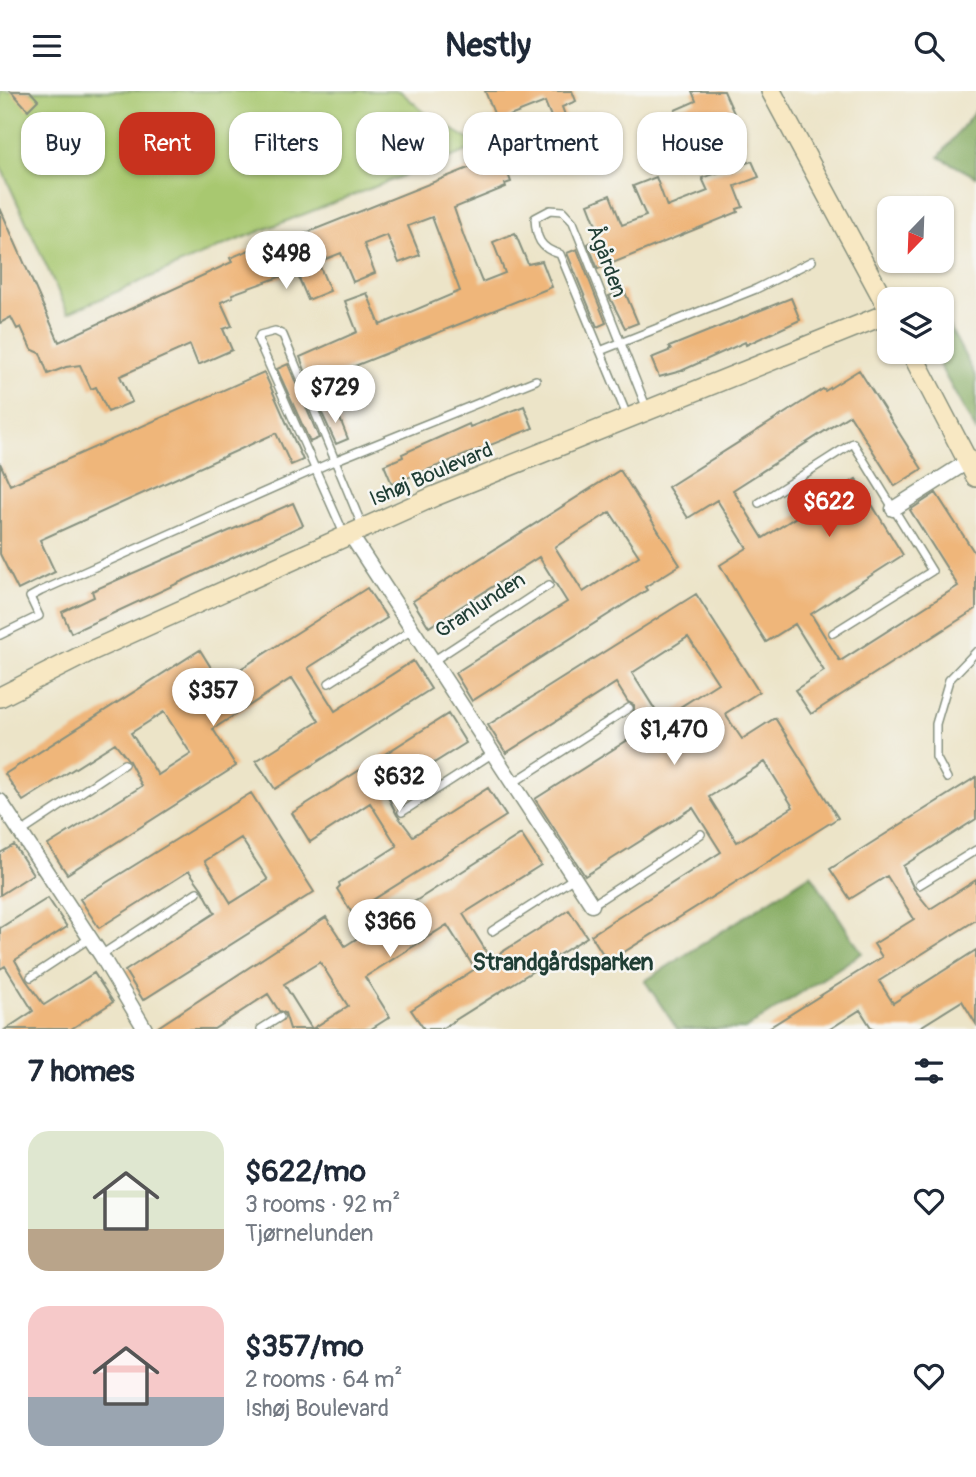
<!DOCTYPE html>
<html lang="en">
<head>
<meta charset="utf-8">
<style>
  :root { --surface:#fff; --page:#f6f6f7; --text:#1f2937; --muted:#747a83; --accent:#c8321e }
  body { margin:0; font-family:Pangolin,sans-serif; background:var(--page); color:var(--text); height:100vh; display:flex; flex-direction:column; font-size:26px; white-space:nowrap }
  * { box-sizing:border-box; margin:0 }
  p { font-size:23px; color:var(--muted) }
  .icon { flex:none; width:38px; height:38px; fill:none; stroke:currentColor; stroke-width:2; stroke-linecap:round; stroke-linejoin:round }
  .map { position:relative; height:938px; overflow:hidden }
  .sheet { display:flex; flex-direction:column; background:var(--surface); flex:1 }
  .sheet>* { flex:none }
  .top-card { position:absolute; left:21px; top:21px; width:934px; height:63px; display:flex; gap:14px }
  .needle { width:46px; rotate:203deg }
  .tools { position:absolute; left:877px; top:105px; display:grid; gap:14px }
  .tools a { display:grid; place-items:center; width:77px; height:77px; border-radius:14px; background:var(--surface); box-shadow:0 2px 5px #0004; font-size:35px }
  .price { position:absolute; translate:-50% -60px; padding:0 16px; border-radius:24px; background:#fff; color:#222; font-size:23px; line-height:46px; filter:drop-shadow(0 2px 4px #0008) }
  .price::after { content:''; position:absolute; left:50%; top:42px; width:21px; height:16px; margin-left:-10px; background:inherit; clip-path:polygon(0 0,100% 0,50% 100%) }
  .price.current { background:var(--accent); color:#fff }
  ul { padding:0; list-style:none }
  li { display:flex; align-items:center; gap:21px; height:175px; padding:0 28px }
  li span { display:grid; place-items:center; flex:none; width:196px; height:140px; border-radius:21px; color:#555 }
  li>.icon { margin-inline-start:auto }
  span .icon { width:84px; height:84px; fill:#fffc; stroke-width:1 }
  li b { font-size:30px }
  h2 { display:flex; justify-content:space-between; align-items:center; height:84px; padding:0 28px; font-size:30px }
  .chip { padding:0 24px; border-radius:21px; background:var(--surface); box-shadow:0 2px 5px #0004; font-size:24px; line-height:63px }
  .chip.current { background:var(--accent); color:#fff }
  header { display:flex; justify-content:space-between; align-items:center; height:91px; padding:0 28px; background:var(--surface); font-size:32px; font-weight:700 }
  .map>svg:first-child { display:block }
  .green { fill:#a8c870; stroke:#648252; stroke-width:2 }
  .forest { fill:#86ac62; stroke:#52744b; stroke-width:2 }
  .building { fill:#efb67a; fill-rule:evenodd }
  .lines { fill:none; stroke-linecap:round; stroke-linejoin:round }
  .lane-casing { stroke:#86907e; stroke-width:10 }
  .street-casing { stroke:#86907e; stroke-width:17 }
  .secondary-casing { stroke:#86907e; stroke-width:22 }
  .lane { stroke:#fff; stroke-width:7 }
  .street { stroke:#fff; stroke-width:14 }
  .secondary { stroke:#f8e8c3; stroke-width:19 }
  .labels { text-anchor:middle; stroke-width:5; stroke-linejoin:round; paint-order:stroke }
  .street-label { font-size:21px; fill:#1f3d34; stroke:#f6f6f2 }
  .neighbourhood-label { font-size:23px; font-weight:bold; fill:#1f3d34; stroke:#f6f6f2 }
</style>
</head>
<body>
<header><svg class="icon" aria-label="menu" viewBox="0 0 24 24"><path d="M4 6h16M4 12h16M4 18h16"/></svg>Nestly<svg class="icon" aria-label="search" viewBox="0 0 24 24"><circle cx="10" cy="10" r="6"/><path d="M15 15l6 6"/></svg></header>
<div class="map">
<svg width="976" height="938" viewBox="0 0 976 938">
  <rect width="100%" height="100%" fill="#f6f6f2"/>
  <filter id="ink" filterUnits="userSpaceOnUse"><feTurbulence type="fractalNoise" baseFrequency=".0143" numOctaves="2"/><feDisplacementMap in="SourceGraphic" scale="14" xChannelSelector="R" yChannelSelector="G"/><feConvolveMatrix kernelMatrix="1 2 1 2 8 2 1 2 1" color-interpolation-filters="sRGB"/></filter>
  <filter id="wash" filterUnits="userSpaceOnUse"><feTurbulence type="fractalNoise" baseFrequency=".00686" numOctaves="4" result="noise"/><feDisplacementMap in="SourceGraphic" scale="28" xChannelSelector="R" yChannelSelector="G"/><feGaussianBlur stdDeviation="1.57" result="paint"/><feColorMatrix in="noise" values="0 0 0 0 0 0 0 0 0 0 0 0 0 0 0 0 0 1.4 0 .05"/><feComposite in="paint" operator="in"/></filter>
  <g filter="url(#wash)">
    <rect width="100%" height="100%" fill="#ece4c8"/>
    <path class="green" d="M0 0H400L425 22 480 55 227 153 68 222 0 74Z"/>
    <path class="forest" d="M976 19V86L939 66Z
      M942 226 946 229 976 286V340L932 261H942Z
      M811 783 862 862 745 938H677L645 890Z"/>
    <g id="blocks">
      <path class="building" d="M11 0H30L38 9 28 19Z
        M485 0H572L576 10 562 16 571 40 559 45 545 11 497 30Z
        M692 0H724L746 49 717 60 706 33 684 42 675 19 696 10Z
        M501 64 511 91 505 93 506 96 454 117 464 146 482 191 505 182 493 151 515 142 528 173 542 170 552 196 310 293 300 266 357 241 345 210 367 202 380 234 460 200 432 126 408 135 420 164 399 172 387 144 364 153 375 182 353 191 341 162 318 171 330 200 308 209 296 180 232 203 233 206 221 211 232 235 223 238 232 259 198 274 190 254 120 285 132 311 108 321 96 296 91 298 80 274 66 276 48 283 40 262 31 258 21 236 17 238 11 226 0 232V117L59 251 232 171 230 167 249 159 251 164Z
        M752 70 759 86 735 95 743 116 737 118 738 121 598 178 588 153 600 144 588 113 610 104 622 134 646 125 633 95 656 86 667 116 708 100 702 87Z
        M577 158 606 232 597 236 567 162Z
        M624 199 638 232 625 237 609 205Z
        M791 207 800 229 746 254 745 251 681 280 659 286 651 267 671 259 669 256Z
        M288 273 319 347 310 351 277 278Z
        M859 279 922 378 895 395 850 324 733 399 763 447 856 388 874 417 903 464 811 523 840 570 958 495 910 419 936 402 976 464V518L811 623 795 599 824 580 795 533 766 551 748 522 720 474 747 457 717 409 688 427 668 396 823 298 825 300Z
        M264 281 303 369 291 374 276 342 40 449 55 481 18 499 0 463V372L10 394Z
        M335 315 348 348 336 353 321 320Z
        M524 315 533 337 392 393 384 374 403 366 402 363 469 333 470 336Z
        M620 379 680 474 645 496 647 499 472 610 455 582 567 511 539 466 429 536 413 510ZM610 421 639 465 583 501 555 456Z
        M293 412 303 434 71 542 62 521 94 506 92 500Z
        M367 497 387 527 308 577 335 620 413 570 431 598 275 698 256 670 319 630 292 587 213 638 236 675 67 783 48 754 142 695 129 670 115 652 23 710 5 683 200 559 220 591ZM164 621 191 663 158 684 131 642Z
        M696 503 759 601 726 622 727 626 742 648 775 627 838 727 608 871 591 844 721 761 693 717 585 785 535 708 645 638 634 621V614L628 611 616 592 506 662 488 634ZM688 546 718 592 661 628 632 582ZM765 671 793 716 737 751 709 706Z
        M448 623 466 652 386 702 397 724 413 745 488 697 506 725 352 822 337 798 340 795 339 792 397 755 370 712 310 751 292 722Z
        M976 686V728L903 775 914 798 930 818 976 789V829L879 890 893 912 976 859V933L962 910 917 938H872L860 919 830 938H767L882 866 874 853 914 828 887 785 850 808 830 778Z
        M251 702 314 801 143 909 125 880 215 822 202 798 189 780 99 837 80 808ZM241 747 268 789 231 812 205 770Z
        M521 743 541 774 463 823 491 868 569 819 587 846 441 938H424L411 919 475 878 447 834 365 886 390 926 371 938H290L285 922 279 920 268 903 214 938H155L326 826 345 855ZM320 871 348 915 312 938 284 893Z
        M14 754 33 783 0 804V762Z
        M48 807 67 836 15 869 26 889 44 914 94 882 113 911 71 938H6L33 920 5 875 0 878V837Z"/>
    </g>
  </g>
  <g filter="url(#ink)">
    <use href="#blocks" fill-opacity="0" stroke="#86907e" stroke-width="2"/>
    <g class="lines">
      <defs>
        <path id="lane" d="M600 260 756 198 812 170
          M628 327 560 163C540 158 536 147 535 127L550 119 563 120 573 131 647 318
          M759 412 853 352 932 480 833 542
          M345 445 258 249 260 244 275 240 283 244 363 437
          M0 544 39 525 30 506 41 500 334 370 536 289
          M433 570 549 494
          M329 592 412 539
          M947 687 936 666V633L949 589 976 561
          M513 692 629 617
          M402 721 493 662
          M20 742 124 673
          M919 794 976 759
          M592 814 701 743
          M492 840 574 787
          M101 864 197 801
          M31 886 90 847
          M261 938 280 926"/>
        <path id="street" d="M893 418 967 371
          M350 443 592 814
          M0 710 101 864 145 938"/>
        <path id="secondary" d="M771 0 889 219
          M911 261 976 386
          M0 606 91 560 435 405 889 222"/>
      </defs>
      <use href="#lane" class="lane-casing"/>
      <use href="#street" class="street-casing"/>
      <use href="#secondary" class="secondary-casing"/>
      <use href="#lane" class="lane"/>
      <use href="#street" class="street"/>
      <use href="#secondary" class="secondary"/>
    </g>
  </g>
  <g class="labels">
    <g class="street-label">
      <text transform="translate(607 170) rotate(69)" y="7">Ågården</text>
      <text transform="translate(431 383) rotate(-23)" y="7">Ishøj Boulevard</text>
      <text transform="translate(480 514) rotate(-33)" y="7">Granlunden</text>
    </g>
    <g class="neighbourhood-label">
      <text x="563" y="879">Strandgårdsparken</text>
    </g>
  </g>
</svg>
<div class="tools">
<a><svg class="needle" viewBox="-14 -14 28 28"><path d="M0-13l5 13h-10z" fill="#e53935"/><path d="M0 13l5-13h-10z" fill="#747a83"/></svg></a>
<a><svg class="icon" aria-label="layers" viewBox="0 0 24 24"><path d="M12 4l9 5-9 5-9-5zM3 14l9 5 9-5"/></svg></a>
</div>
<b class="price" style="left:286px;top:200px">$498</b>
<b class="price" style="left:335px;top:334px">$729</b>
<b class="price current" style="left:829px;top:448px">$622</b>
<b class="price" style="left:213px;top:637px">$357</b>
<b class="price" style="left:674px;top:676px">$1,470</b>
<b class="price" style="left:399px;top:723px">$632</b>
<b class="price" style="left:390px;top:868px">$366</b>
<div class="top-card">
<a class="chip">Buy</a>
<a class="chip current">Rent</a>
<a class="chip">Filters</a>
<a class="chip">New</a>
<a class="chip">Apartment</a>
<a class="chip">House</a>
</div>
</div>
<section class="sheet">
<h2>7 homes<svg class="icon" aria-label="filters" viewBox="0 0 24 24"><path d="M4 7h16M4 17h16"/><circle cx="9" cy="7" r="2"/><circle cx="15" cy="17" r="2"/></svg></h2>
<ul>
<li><span style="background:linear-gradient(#dfe7d0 70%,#b9a48a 0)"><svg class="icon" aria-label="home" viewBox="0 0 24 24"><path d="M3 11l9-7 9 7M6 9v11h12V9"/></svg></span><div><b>$622/mo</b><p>3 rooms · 92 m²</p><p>Tjørnelunden</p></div><svg class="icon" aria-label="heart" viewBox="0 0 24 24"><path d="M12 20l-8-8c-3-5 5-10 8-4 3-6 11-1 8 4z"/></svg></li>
<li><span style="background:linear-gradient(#f6c9c9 65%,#9aa5b1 0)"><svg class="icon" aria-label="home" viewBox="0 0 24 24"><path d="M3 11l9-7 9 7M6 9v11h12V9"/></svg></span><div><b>$357/mo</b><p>2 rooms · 64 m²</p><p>Ishøj Boulevard</p></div><svg class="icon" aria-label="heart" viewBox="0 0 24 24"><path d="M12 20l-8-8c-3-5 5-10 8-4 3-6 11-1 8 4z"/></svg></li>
</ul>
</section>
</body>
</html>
